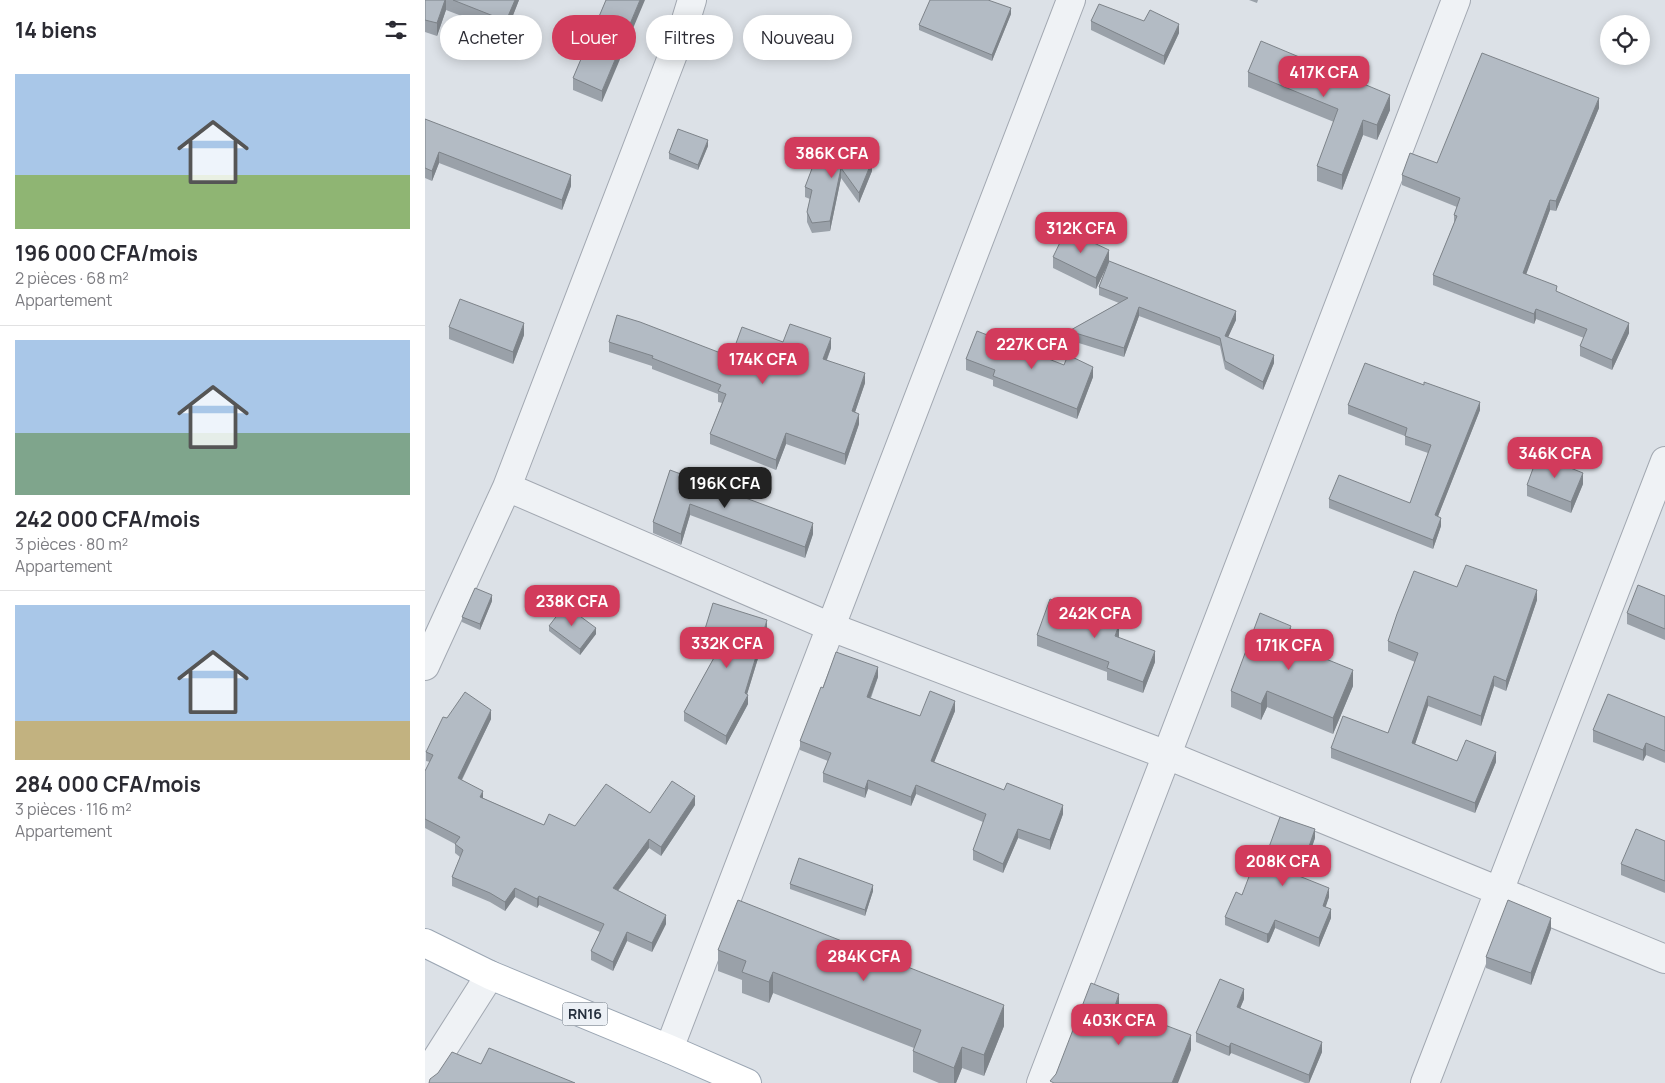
<!DOCTYPE html>
<html lang="fr">
<head>
<meta charset="utf-8">
<style>
  :root { --surface:#fff; --page:#f2f2f3; --text:#2b2b33; --muted:#7c7c81; --line:#e1e1e2; --accent:#d23b5c }
  body { margin:0; font-family:Manrope,sans-serif; background:var(--page); color:var(--text); height:100vh; display:flex; flex-direction:column; font-size:19px; white-space:nowrap }
  * { box-sizing:border-box; margin:0 }
  p { font-size:16px; color:var(--muted) }
  .icon { flex:none; width:28px; height:28px; fill:none; stroke:currentColor; stroke-width:2; stroke-linecap:round; stroke-linejoin:round }
  .map { position:relative; flex:1; overflow:hidden }
  .panel { display:flex; flex-direction:column; background:var(--surface); width:425px }
  .panel>* { flex:none }
  .banner { position:absolute; left:15px; top:15px; width:475px; height:45px; display:flex; gap:10px }
  .tools { position:absolute; left:1175px; top:15px; display:grid; gap:10px }
  .tools a { display:grid; place-items:center; width:50px; height:50px; border-radius:50%; background:var(--surface); box-shadow:0 2px 12px #0003; font-size:25px }
  .price { position:absolute; translate:-50% -42px; padding:0 11px; border-radius:10px; background:var(--accent); color:#fff; font-size:16px; line-height:32px; filter:drop-shadow(0 1px 2px #0008) }
  .price::after { content:''; position:absolute; left:50%; top:30px; width:15px; height:11px; margin-left:-8px; background:inherit; clip-path:polygon(0 0,100% 0,50% 100%) }
  .price.on { background:#222; color:#fff }
  ul { padding:0; list-style:none }
  li { display:grid; align-content:center; gap:10px; height:265px; padding:0 15px }
  li+li { border-top:1px solid var(--line) }
  li span { display:grid; place-items:center; height:155px; border-radius:0px; color:#555 }
  li>.icon { margin-inline-start:auto }
  span .icon { width:90px; height:90px; fill:#fffc; stroke-width:1 }
  li b { font-size:21px }
  h2 { display:flex; justify-content:space-between; align-items:center; height:60px; padding:0 15px; font-size:21px }
  .tag { padding:0 18px; border-radius:22px; background:var(--surface); box-shadow:0 2px 12px #0003; font-size:18px; line-height:45px }
  .tag.on { background:var(--accent); color:#fff }
  main { display:flex; flex:1; min-height:0 }
  .map>svg:first-child { display:block }
  .lines { fill:none; stroke-linecap:round; stroke-linejoin:round }
  .minor-casing { stroke:#a2a8b1; stroke-width:30 }
  .primary-casing { stroke:#9ba6b3; stroke-width:30 }
  .minor { stroke:#eff2f5; stroke-width:28 }
  .primary { stroke:#fff; stroke-width:28 }
  .wall { fill:#9aa1a9 }
  .shaded-wall { fill:#7d8389 }
  .building { fill:#b3bbc4; stroke:#7d8389 }
  .labels { text-anchor:middle; stroke-width:4; stroke-linejoin:round; paint-order:stroke }
  .shield { fill:#ecf0f5; stroke:#616a75; stroke-width:1 }
  .shield-label { font-size:14px; font-weight:bold; fill:#26303e }
</style>
</head>
<body>
<main>
<section class="panel">
<h2>14 biens<svg class="icon" aria-label="filters" viewBox="0 0 24 24"><path d="M4 7h16M4 17h16"/><circle cx="9" cy="7" r="2"/><circle cx="15" cy="17" r="2"/></svg></h2>
<ul>
<li><span style="background:linear-gradient(#a9c7e8 65%,#8fb573 0)"><svg class="icon" aria-label="home" viewBox="0 0 24 24"><path d="M3 11l9-7 9 7M6 9v11h12V9"/></svg></span><div><b>196 000 CFA/mois</b><p>2 pièces · 68 m²</p><p>Appartement</p></div></li>
<li><span style="background:linear-gradient(#a9c7e8 60%,#7fa58c 0)"><svg class="icon" aria-label="home" viewBox="0 0 24 24"><path d="M3 11l9-7 9 7M6 9v11h12V9"/></svg></span><div><b>242 000 CFA/mois</b><p>3 pièces · 80 m²</p><p>Appartement</p></div></li>
<li><span style="background:linear-gradient(#a9c7e8 75%,#c2b280 0)"><svg class="icon" aria-label="home" viewBox="0 0 24 24"><path d="M3 11l9-7 9 7M6 9v11h12V9"/></svg></span><div><b>284 000 CFA/mois</b><p>3 pièces · 116 m²</p><p>Appartement</p></div></li>
</ul>
</section>
<div class="map">
<svg width="1240" height="1083" viewBox="0 0 1240 1083">
  <rect width="100%" height="100%" fill="#dce1e7"/>
  <g class="lines">
    <defs>
      <path id="minor" d="M82 487 406 627 742 755 1240 959
        M0 666 82 487 260 23 267 0
        M244 1049 646 0
        M0 1077 65 975
        M616 1083 1031 0
        M1000 1083 1240 461"/>
      <path id="primary" d="M0 943 65 975 244 1049 322 1083"/>
    </defs>
    <use href="#minor" class="minor-casing"/>
    <use href="#primary" class="primary-casing"/>
    <use href="#minor" class="minor"/>
    <use href="#primary" class="primary"/>
  </g>
  <path class="wall" d="M0 0H94L81 33 21 10 12 36 0 32Z
    M181 0 177 102 148 90V78Z
    M824 0H833L832 3Z
    M586 14 567 61 494 30V25Z
    M666 21H719L754 33 739 65 666 30Z
    M823 72 965 110 952 140 938 135 917 190 892 181V166L909 122 823 87Z
    M1174 108 1131 211 1125 210 1101 274 1204 333 1187 370 1155 356V346L1159 338 1111 319 1109 324 1008 285V275L1029 223V215L1032 207 977 185V175Z
    M0 119 146 186 137 210 14 163 7 181 0 178Z
    M397 142 447 171 434 203 416 178 405 231 387 233 382 222V212L385 199 380 197V187Z
    M283 146 273 170 244 159V153Z
    M628 257 684 261 811 320 803 337 849 363 838 390 800 369 795 346 714 316 699 357 644 340V331L694 303 674 295V287L683 263 671 289 628 268Z
    M24 327 99 335 88 364 24 339Z
    M184 342 306 357 358 342 406 348 402 360 440 383 430 412 434 424 420 465 361 444 351 470 285 444V434L297 403 293 402V394L227 369V366L184 352Z
    M541 359 668 377 652 419 568 386V380L541 370Z
    M923 405 1055 410 1013 516 1016 526 1008 549 904 508V499L985 503 1003 453 980 445V436L923 414Z
    M245 470 388 534 380 558 265 515 256 545 228 533V522Z
    M1158 484 1146 513 1102 496V485Z
    M1032 587 1112 600 1081 691 1069 686 1056 726 1003 706 990 744 1032 761 1071 762 1050 813 906 758V748L963 733 990 662 963 651V641Z
    M1240 596V640L1202 624V613Z
    M67 601 55 630 37 622V617Z
    M124 626 171 634 155 655 124 631Z
    M280 629H342L322 694 323 704 301 745 259 721V712L297 643 280 638Z
    M612 635 694 636V638L730 662 718 693 682 680V672L612 646Z
    M866 642 865 644 928 686 908 734 842 707 836 720 806 707V691Z
    M453 677 446 698 495 716 530 711 509 762 638 814 625 850 593 838 578 873 548 860V850L558 822 491 794 486 806 443 789 440 798 398 782V773L403 761 375 750V741L398 688Z
    M1240 717V763L1221 755 1218 761 1168 742V730Z
    M22 718 66 719 37 780 58 798 119 825 150 826 270 805 236 856 224 848 193 891 241 924 227 952 202 941 188 971 166 960V951L175 932 114 905 112 908 90 897 80 911 65 902 27 886V877L35 857 30 853V844L0 828V771L5 762 1 761V752Z
    M890 838 877 877 904 897 900 907 906 918 894 947 850 928 844 942 842 943 800 925V917L836 869Z
    M1240 841V893L1196 875V864Z
    M365 884 448 891 440 916 365 889Z
    M1126 929 1106 985 1061 968V957Z
    M293 950 579 1026 559 1076 537 1068 531 1083H514L488 1072V1051L489 1048 348 993 344 1003 317 993V980L293 971Z
    M819 999 815 1008 897 1052 884 1083H880L806 1053 804 1056 771 1042V1033Z"/>
  <path class="shaded-wall" d="M20 0H21V10L12 36V23Z
    M90 0H94L81 33V21Z
    M215 0H220L177 102V91Z
    M586 8V14L567 61V55Z
    M754 24V33L739 65V56Z
    M965 95V110L952 140V125Z
    M1174 98V108L1131 211V201Z
    M938 120V135L917 190V175Z
    M283 140V146L273 170V165Z
    M14 152V163L7 181V171Z
    M447 161V171L434 203V193Z
    M416 168V178L405 231V221Z
    M146 175V186L137 210V200Z
    M1125 200V210L1098 283V273Z
    M684 250V262L671 289V278Z
    M714 307V316L699 357V348Z
    M1111 309V319L1109 324V314Z
    M811 311V320L800 344V336Z
    M99 323V335L88 364V352Z
    M1204 323V333L1187 370V360Z
    M406 338V348L398 369V359Z
    M849 355V363L838 390V382Z
    M668 367V377L652 419V409Z
    M440 373V383L427 421V411Z
    M1055 402V410L1010 524V515Z
    M434 414V424L420 465V454Z
    M361 433V444L351 470V460Z
    M1158 473V484L1146 513V502Z
    M265 504V515L256 545V534Z
    M1016 518V526L1008 549V540Z
    M388 523V534L380 558V547Z
    M1112 590V600L1081 691V681Z
    M67 595V601L55 630V624Z
    M342 620V629L320 701V693Z
    M694 625V636L690 648V636Z
    M866 626V642L859 658V642Z
    M171 628V634L155 655V649Z
    M730 651V662L718 693V682Z
    M453 667V677L442 706V697Z
    M928 670V686L908 734V718Z
    M1069 676V686L1056 726V716Z
    M842 691V707L836 720V704Z
    M323 695V704L301 745V736Z
    M1003 696V706L987 753V743Z
    M530 701V711L506 770V761Z
    M66 710V719L33 787V778Z
    M1221 743V755L1218 761V750Z
    M1071 752V762L1050 813V803Z
    M443 780V789L440 798V789Z
    M491 785V794L486 806V797Z
    M58 791V800L55 797Z
    M270 796V805L236 856V847Z
    M638 805V814L625 850V840Z
    M593 829V838L578 873V864Z
    M890 829V838L874 884V876Z
    M224 839V848L188 897V888Z
    M448 885V891L440 916V910Z
    M90 888V897L80 911V902Z
    M904 888V897L898 915V906Z
    M114 896V905L112 908V899Z
    M906 909V918L894 947V938Z
    M241 915V924L227 952V943Z
    M1126 918V929L1106 985V973Z
    M850 920V928L844 942 842 943V934Z
    M202 932V941L188 971V962Z
    M348 972V993L344 1003V982Z
    M819 989V999L812 1016V1007Z
    M694 994V1008L690 1006Z
    M579 1005V1026L559 1076V1055Z
    M766 1035V1050L753 1083H747Z
    M897 1042V1052L884 1083V1075Z
    M806 1043V1053L804 1056V1047Z
    M537 1047V1068L531 1083H529V1068Z"/>
  <path class="building" d="M0 0H20L12 23 0 20Z
    M28 0H90L81 21Z
    M181 0H215L177 91 148 78Z
    M505 0H563L586 8 567 55 494 25Z
    M674 4 719 21 725 10 754 24 739 56 666 21Z
    M836 41 965 95 952 125 938 120 917 175 892 166 913 109 823 72Z
    M1057 53 1174 98 1131 201 1125 200 1098 273 1132 286 1131 291 1204 323 1187 360 1155 346 1162 329 1111 309 1109 314 1008 275 1032 216 1029 215 1035 198 977 175 985 153 1012 163Z
    M0 119 146 175 137 200 14 152 7 171 0 168Z
    M253 129 283 140 273 165 244 153Z
    M397 142 447 161 434 193 416 168 405 221 387 223 382 212 387 190 380 187Z
    M641 230 684 250 671 278 628 257Z
    M684 261 811 311 800 336 849 355 838 382 800 361 795 338 714 307 699 348 644 331 703 298 674 287Z
    M35 299 99 323 88 352 24 327Z
    M192 315 215 322 306 357 317 327 358 342 365 324 406 338 398 359 440 373 427 411 434 414 420 454 361 433 351 460 285 434 301 394 293 391 296 385 227 358 228 356 184 342Z
    M552 331 639 365 643 355 668 367 652 409 568 376 570 370 541 359Z
    M940 363 999 385V382L1055 402 1010 515 1016 518 1008 540 904 499 914 475 985 503 1006 445 980 436 982 428 923 405Z
    M1113 455 1158 473 1146 502 1102 485Z
    M245 470 388 523 380 547 265 504 256 534 228 522Z
    M1041 565 1112 590 1081 681 1069 676 1056 716 1003 696 987 743 1032 761 1041 740 1071 752 1050 803 906 748 918 716 963 733 993 653 963 641 972 614 989 571 1032 587Z
    M1213 585 1240 596V629L1202 613Z
    M50 588 67 595 55 624 37 617Z
    M625 599 694 625 690 636 730 651 718 682 682 668 684 662 612 635Z
    M288 603 342 620 320 693 323 695 301 736 259 712 301 636 280 629Z
    M140 605 171 628 155 649 124 626Z
    M835 613 866 626 859 642 928 670 908 718 842 691 836 704 806 691Z
    M411 652 453 667 442 697 495 716 505 691 530 701 506 761 579 790 582 783 638 805 625 840 593 829 578 864 548 850 561 814 491 785 486 797 443 780 440 789 398 773 406 753 375 741 396 687 398 688Z
    M40 692 66 710 33 778 58 791 55 797 119 825 124 814 150 826 181 784 225 813 247 781 270 796 236 847 224 839 188 888 241 915 227 943 202 932 188 962 166 951 179 924 114 896 112 899 90 888 80 902 65 893 27 877 38 850 30 844 35 837 0 819V771L8 755 1 752 18 717 22 718Z
    M1183 694 1240 717V751L1221 743 1218 750 1168 730Z
    M855 817 890 829 874 876 904 888 898 906 906 909 894 938 850 920 844 933 842 934 800 917 811 892 817 895 828 866 836 869Z
    M1211 829 1240 841V881L1196 864Z
    M374 858 448 885 440 910 365 884Z
    M313 900 579 1005 559 1055 537 1047 529 1068 488 1051 496 1030 348 972 344 982 317 972 321 961 293 950Z
    M1083 900 1126 918 1106 973 1061 957Z
    M795 979 819 989 812 1007 897 1042 884 1075 806 1043 804 1047 771 1033Z
    M666 983 694 994 690 1006 766 1035 747 1083H629L625 1081 631 1074Z
    M64 1048 150 1083H4L5 1079 13 1073 27 1052 56 1064Z"/>
  <g class="labels">
    <rect class="shield" x="137.5" y="1002.5" width="45" height="23" rx="4"/>
    <g class="shield-label">
      <text x="160" y="1019">RN16</text>
    </g>
  </g>
</svg>
<div class="tools">
<a><svg class="icon" aria-label="locate" viewBox="0 0 24 24"><circle cx="12" cy="12" r="6"/><path d="M12 2v4M12 18v4M2 12h4M18 12h4"/></svg></a>
</div>
<b class="price" style="left:899px;top:98px">417K CFA</b>
<b class="price" style="left:407px;top:179px">386K CFA</b>
<b class="price" style="left:656px;top:254px">312K CFA</b>
<b class="price" style="left:607px;top:370px">227K CFA</b>
<b class="price" style="left:338px;top:385px">174K CFA</b>
<b class="price" style="left:1130px;top:479px">346K CFA</b>
<b class="price on" style="left:300px;top:509px">196K CFA</b>
<b class="price" style="left:147px;top:627px">238K CFA</b>
<b class="price" style="left:670px;top:639px">242K CFA</b>
<b class="price" style="left:302px;top:669px">332K CFA</b>
<b class="price" style="left:864px;top:671px">171K CFA</b>
<b class="price" style="left:858px;top:887px">208K CFA</b>
<b class="price" style="left:439px;top:982px">284K CFA</b>
<b class="price" style="left:694px;top:1046px">403K CFA</b>
<div class="banner">
<a class="tag">Acheter</a>
<a class="tag on">Louer</a>
<a class="tag">Filtres</a>
<a class="tag">Nouveau</a>
</div>
</div>
</main>
</body>
</html>
